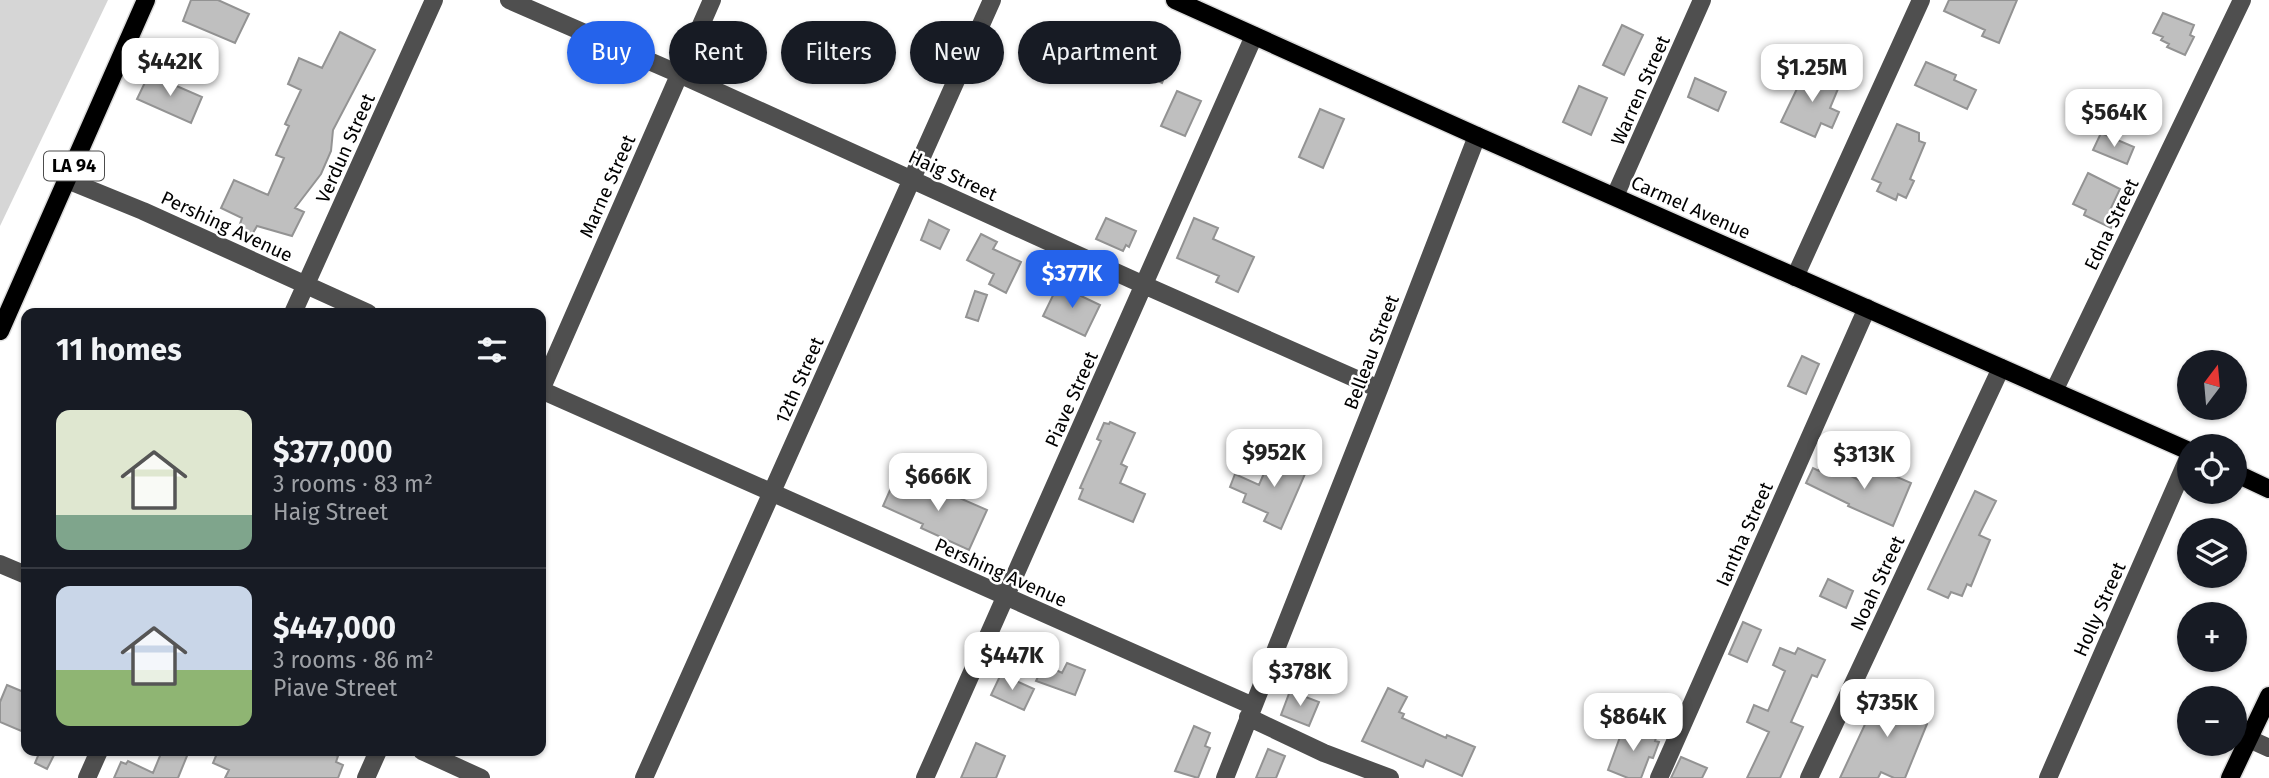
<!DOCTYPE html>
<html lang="en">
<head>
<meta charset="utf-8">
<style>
  :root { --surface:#171b24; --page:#20242c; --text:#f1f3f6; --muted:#9ea1a6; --line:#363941; --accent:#2563eb }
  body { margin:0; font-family:"Fira Sans",sans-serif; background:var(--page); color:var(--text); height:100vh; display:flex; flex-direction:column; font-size:26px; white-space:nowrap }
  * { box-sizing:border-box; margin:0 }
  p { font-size:23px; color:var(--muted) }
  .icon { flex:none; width:38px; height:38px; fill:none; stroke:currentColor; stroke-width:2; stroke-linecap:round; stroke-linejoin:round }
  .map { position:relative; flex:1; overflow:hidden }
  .side { position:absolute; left:21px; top:308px; width:525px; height:448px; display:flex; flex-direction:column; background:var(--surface); border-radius:14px; box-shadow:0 2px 5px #0004 }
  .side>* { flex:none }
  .hud { position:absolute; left:567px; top:21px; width:665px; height:63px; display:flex; gap:14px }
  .needle { width:46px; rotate:16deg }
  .fabs { position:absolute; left:2177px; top:350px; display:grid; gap:14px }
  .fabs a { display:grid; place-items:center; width:70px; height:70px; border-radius:50%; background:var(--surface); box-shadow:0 2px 5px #0004; font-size:35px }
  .price { position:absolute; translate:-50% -60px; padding:0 16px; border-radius:14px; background:#fff; color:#222; font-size:23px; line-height:46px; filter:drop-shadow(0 2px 4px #0008) }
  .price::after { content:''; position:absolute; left:50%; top:42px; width:21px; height:16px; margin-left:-10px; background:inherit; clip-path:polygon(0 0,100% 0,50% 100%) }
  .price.current { background:var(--accent); color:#fff }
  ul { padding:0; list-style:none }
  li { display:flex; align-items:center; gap:21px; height:175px; padding:0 35px }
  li+li { border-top:2px solid var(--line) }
  li span { display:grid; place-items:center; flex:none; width:196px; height:140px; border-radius:14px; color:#555 }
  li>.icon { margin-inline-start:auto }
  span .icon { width:84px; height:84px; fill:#fffc; stroke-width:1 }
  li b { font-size:30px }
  h2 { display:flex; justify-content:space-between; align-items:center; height:84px; padding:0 35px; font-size:30px }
  .tag { padding:0 24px; border-radius:32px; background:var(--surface); box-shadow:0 2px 5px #0004; font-size:24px; line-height:63px }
  .tag.current { background:var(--accent); color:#fff }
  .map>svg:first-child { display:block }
  .green { fill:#d6d6d6 }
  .building { fill:#bfbfbf; stroke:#939393; stroke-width:2 }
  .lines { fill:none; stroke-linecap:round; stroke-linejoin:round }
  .major-casing { stroke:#dbdbdb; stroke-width:21 }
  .minor { stroke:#4f4f4f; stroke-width:18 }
  .major { stroke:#000; stroke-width:18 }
  .labels { text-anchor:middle; stroke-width:5; stroke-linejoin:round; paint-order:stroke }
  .shield { fill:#fff; stroke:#4c4c4c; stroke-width:2 }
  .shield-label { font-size:18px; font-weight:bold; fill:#000 }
  .street-label { font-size:19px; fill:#000; stroke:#fff }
</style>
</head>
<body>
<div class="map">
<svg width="2269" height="778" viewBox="0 0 2269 778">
  <rect width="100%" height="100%" fill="#fff"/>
  <path class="green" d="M0 0H108L0 226Z"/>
  <path class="building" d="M191 0H218L249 14 235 43 183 21Z
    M1949 0H2017L1999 43 1982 36 1985 30 1944 11Z
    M2163 13 2194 25 2190 35 2194 37 2185 55 2167 47 2169 44 2161 40 2163 37 2153 33Z
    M1622 25 1643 35 1624 75 1603 65Z
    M340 32 375 50 333 130 331 151 321 174 295 208 304 212 292 236 257 226 250 238 237 233 242 218 221 208 234 180 268 195 284 158 276 155 289 126 285 124 301 90 288 84 299 58 322 68Z
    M1157 36 1178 46 1162 83 1141 73Z
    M1926 62 1956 75 1954 80 1976 90 1967 109 1915 85Z
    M1806 70 1840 84 1830 108 1839 112 1832 128 1821 123 1815 137 1781 122Z
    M149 74 202 97 191 123 137 99Z
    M1695 78 1726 92 1718 111 1688 97Z
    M1579 86 1607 98 1591 135 1563 122Z
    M1177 91 1201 101 1185 136 1161 126Z
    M1320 109 1344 119 1323 168 1299 157Z
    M1897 124 1919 133V141L1925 143 1910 179 1914 181 1906 198 1898 194 1896 200 1877 191 1881 183 1872 179Z
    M2101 133 2134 147 2127 164 2093 150Z
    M2088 173 2120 189 2110 210 2117 214 2111 228 2084 215 2086 210 2073 204Z
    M1106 218 1136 231 1129 247 1126 245 1123 251 1096 239Z
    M1194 218 1218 228 1213 239 1254 257 1238 292 1216 282 1219 276 1177 258Z
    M929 220 949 230 940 249 921 240Z
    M981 234 997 242 993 249 1021 262 1006 293 989 284 994 274 967 260Z
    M1058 285 1100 305 1085 336 1043 316Z
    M975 291 987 295 978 321 966 317Z
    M1802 356 1819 364 1806 394 1788 386Z
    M1110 422 1135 433 1121 464 1127 467 1120 483 1145 494 1133 522 1079 499 1083 489 1080 488 1101 441 1097 439 1104 423 1109 424Z
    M1273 452 1308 467 1281 529 1264 521 1268 513 1243 502 1246 494 1230 487 1235 474 1259 485Z
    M1823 462 1865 483 1872 466 1911 483 1893 526 1848 506 1849 504 1806 483 1813 468 1819 471Z
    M894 481 927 496 928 492 936 495 939 489 987 510 969 550 921 528 923 524 883 506Z
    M1975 491 1996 501 1979 535 1990 540 1971 586 1967 584 1962 596 1951 592 1948 598 1928 589Z
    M1828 579 1853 591 1846 608 1820 596Z
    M1743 622 1761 630 1747 662 1729 654Z
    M1780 648 1795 654 1798 648 1825 660 1817 677 1812 675 1791 722 1803 727 1780 778H1747L1769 732 1747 722 1754 705 1768 711 1785 671 1773 665Z
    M1067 663 1085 670 1075 695 1036 681 1044 664 1062 673Z
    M1001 674 1034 689 1024 710 991 695Z
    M1892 684 1916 694 1907 715 1927 724 1905 778H1894L1881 772 1878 778H1840L1874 705 1881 708Z
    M7 685 26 693V733L0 722V702Z
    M1388 688 1407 697 1399 712 1404 714 1402 718 1446 738 1447 735 1475 747 1462 776 1426 760 1423 767 1362 741Z
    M1290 691 1319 702 1309 726 1281 715Z
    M1194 726 1210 733 1205 746 1210 748 1198 778 1175 771Z
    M1624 726 1656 738 1655 741 1659 742 1653 758 1649 757 1641 778H1628L1608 770Z
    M976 743 1005 756 996 778H961Z
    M1268 749 1285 756 1276 778H1256Z
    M40 751H56L47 769 35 763Z
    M162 751H189L178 778H114L121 762 126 764 128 761 153 773Z
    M218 751H334L333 754 338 756 336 762 343 765 338 778H225L229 770 213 763Z
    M1681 757 1707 768 1702 778H1671Z"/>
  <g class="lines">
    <defs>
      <path id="major" d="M1175 0 1477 136 2189 451
        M0 331 146 0
        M2235 473 2269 489
        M2230 778 2269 696"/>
    </defs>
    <use href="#major" class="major-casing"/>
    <path class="minor" d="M509 0 679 74 1144 285 1379 389
      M67 180 143 211 368 313
      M1615 196 1702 0
      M1795 277 1921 0
      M293 313 434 0
      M541 390 1253 706
      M541 390 712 0
      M2054 391 2242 0
      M0 564 26 575
      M1248 717 1324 753 1390 778
      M2247 738 2269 748
      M422 751 481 778
      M87 778 99 751
      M366 778 378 751
      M644 778 992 0
      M925 778 1254 36
      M1225 778 1379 389 1477 136
      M1659 778 1867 308
      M1809 778 2001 368
      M2048 778 2189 456"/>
    <use href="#major" class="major"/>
  </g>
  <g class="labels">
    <rect class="shield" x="44" y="151.5" width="60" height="29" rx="5"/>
    <g class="shield-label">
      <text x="74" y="172">LA 94</text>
    </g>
    <g class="street-label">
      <text transform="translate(1640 90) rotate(-66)" y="7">Warren Street</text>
      <text transform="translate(345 148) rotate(-66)" y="7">Verdun Street</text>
      <text transform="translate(953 175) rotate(25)" y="7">Haig Street</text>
      <text transform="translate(607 186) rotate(-66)" y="7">Marne Street</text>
      <text transform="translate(1691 207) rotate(24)" y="7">Carmel Avenue</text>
      <text transform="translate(2111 224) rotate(-64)" y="7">Edna Street</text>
      <text transform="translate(227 226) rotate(25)" y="7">Pershing Avenue</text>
      <text transform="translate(1371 352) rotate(-69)" y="7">Belleau Street</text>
      <text transform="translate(799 380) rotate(-66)" y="7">12th Street</text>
      <text transform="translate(1071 399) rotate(-66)" y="7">Piave Street</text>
      <text transform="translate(1744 534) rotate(-66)" y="7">Iantha Street</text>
      <text transform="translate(1001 572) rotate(24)" y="7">Pershing Avenue</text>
      <text transform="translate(1877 583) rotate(-65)" y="7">Noah Street</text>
      <text transform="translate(2099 609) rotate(-66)" y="7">Holly Street</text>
    </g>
  </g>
</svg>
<div class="fabs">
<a><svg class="needle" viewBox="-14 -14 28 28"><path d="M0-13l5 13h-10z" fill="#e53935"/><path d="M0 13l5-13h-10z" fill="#9ea1a6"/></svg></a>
<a><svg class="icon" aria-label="locate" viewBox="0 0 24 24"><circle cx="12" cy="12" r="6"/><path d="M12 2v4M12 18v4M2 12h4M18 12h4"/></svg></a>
<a><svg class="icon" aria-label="layers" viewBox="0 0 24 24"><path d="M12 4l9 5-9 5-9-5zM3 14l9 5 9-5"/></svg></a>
<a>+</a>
<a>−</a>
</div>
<b class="price" style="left:170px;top:98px">$442K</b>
<b class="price" style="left:1812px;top:104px">$1.25M</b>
<b class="price" style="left:2114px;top:149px">$564K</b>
<b class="price current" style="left:1072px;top:310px">$377K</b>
<b class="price" style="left:1274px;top:489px">$952K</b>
<b class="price" style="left:1864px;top:491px">$313K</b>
<b class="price" style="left:938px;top:513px">$666K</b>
<b class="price" style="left:1012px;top:692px">$447K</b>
<b class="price" style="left:1300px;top:708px">$378K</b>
<b class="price" style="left:1887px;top:739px">$735K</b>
<b class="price" style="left:1633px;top:753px">$864K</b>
<div class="hud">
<a class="tag current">Buy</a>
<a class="tag">Rent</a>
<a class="tag">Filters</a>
<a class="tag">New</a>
<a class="tag">Apartment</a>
</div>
<section class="side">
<h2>11 homes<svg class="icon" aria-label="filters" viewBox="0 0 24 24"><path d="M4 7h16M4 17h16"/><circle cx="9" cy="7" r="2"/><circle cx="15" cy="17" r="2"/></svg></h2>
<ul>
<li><span style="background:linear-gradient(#dfe7d0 75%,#7fa58c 0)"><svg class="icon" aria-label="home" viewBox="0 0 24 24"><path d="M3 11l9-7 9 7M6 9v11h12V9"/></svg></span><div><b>$377,000</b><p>3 rooms · 83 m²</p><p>Haig Street</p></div></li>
<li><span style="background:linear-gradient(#c9d6e8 60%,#8fb573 0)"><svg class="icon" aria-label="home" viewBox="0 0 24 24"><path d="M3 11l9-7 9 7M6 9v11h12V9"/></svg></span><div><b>$447,000</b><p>3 rooms · 86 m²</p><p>Piave Street</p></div></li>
</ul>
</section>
</div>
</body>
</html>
